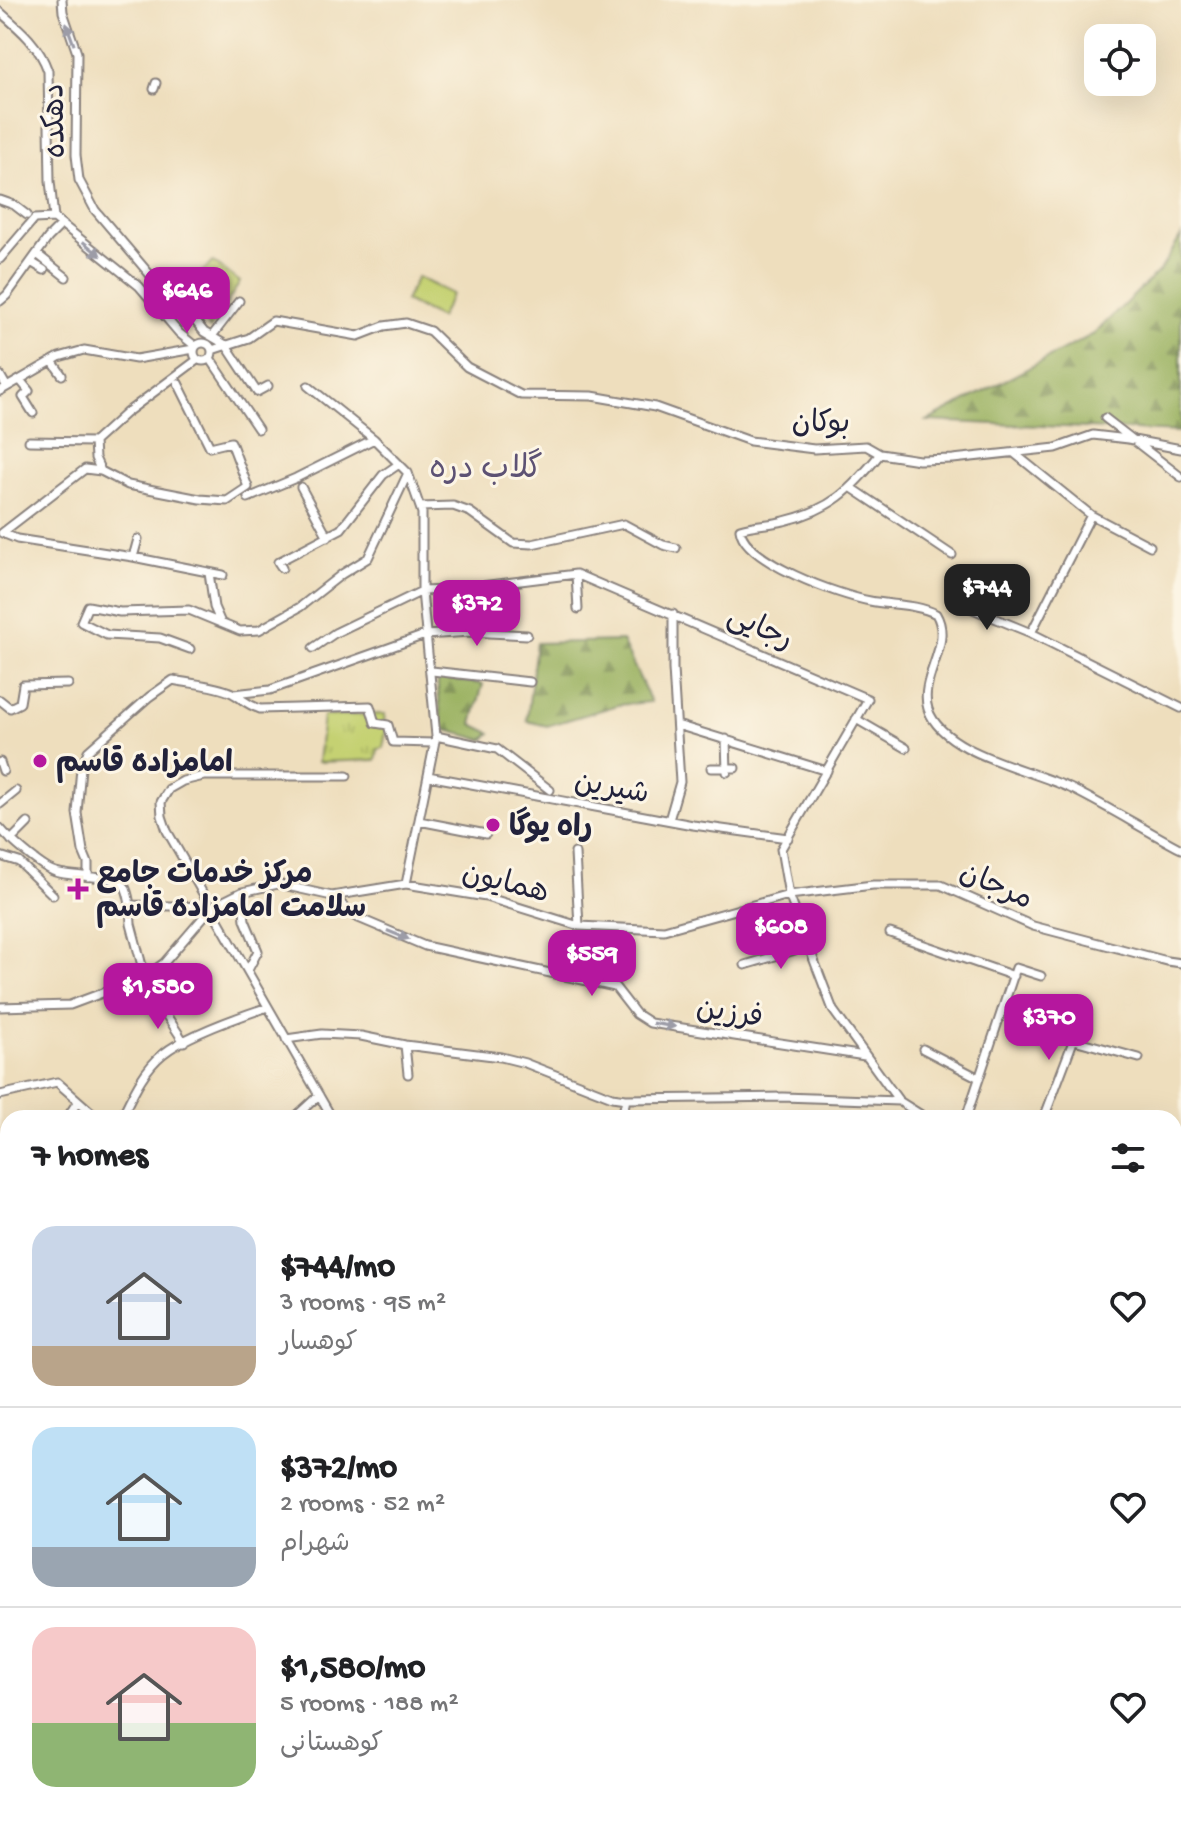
<!DOCTYPE html>
<html lang="en">
<head>
<meta charset="utf-8">
<style>
  :root { --surface:#fff; --page:#f6f6f6; --text:#202124; --muted:#757577; --line:#e0e0e0; --accent:#b5179e }
  body { margin:0; font-family:"Gochi Hand","Playpen Sans Arabic",sans-serif; background:var(--page); color:var(--text); height:100vh; display:flex; flex-direction:column; font-size:30px; white-space:nowrap }
  * { box-sizing:border-box; margin:0 }
  p { font-size:26px; color:var(--muted) }
  .icon { flex:none; width:44px; height:44px; fill:none; stroke:currentColor; stroke-width:2; stroke-linecap:round; stroke-linejoin:round }
  .map { position:relative; flex:1; overflow:hidden }
  .side { position:absolute; left:0px; top:1110px; width:1182px; height:714px; display:flex; flex-direction:column; background:var(--surface); border-radius:24px 24px 0 0; box-shadow:0 8px 32px #0002 }
  .side>* { flex:none }
  .fabs { position:absolute; left:1084px; top:24px; display:grid; gap:16px }
  .fabs a { display:grid; place-items:center; width:72px; height:72px; border-radius:16px; background:var(--surface); box-shadow:0 8px 32px #0002; font-size:40px }
  .price { position:absolute; translate:-50% -68px; padding:0 18px; border-radius:16px; background:var(--accent); color:#fff; font-size:26px; line-height:52px; filter:drop-shadow(0 2px 4px #0008) }
  .price::after { content:''; position:absolute; left:50%; top:48px; width:24px; height:18px; margin-left:-12px; background:inherit; clip-path:polygon(0 0,100% 0,50% 100%) }
  .price.current { background:#222; color:#fff }
  ul { padding:0; list-style:none }
  li { display:flex; align-items:center; gap:24px; height:200px; padding:0 32px }
  li+li { border-top:2px solid var(--line) }
  li span { display:grid; place-items:center; flex:none; width:224px; height:160px; border-radius:24px; color:#555 }
  li>.icon { margin-inline-start:auto }
  span .icon { width:96px; height:96px; fill:#fffc; stroke-width:1 }
  li b { font-size:34px }
  h2 { display:flex; justify-content:space-between; align-items:center; height:96px; padding:0 32px; font-size:34px }
  .map>svg:first-child { display:block }
  .forest { fill:url(#forest-firs); stroke:#5f6a50; stroke-width:2 }
  .park { fill:url(#park-tufts); stroke:#747a56; stroke-width:2 }
  .garden { fill:#c5d172; stroke:#747a56; stroke-width:2 }
  .lines { fill:none; stroke-linecap:round; stroke-linejoin:round }
  .minor-casing { stroke:#88807c; stroke-width:11 }
  .secondary-casing { stroke:#88807c; stroke-width:14 }
  .primary-casing { stroke:#88807c; stroke-width:16 }
  .minor { stroke:#fff; stroke-width:7 }
  .secondary { stroke:#fff; stroke-width:10 }
  .primary { stroke:#fff; stroke-width:12 }
  .oneway { fill:#9c9ca7 }
  .poi-dot { fill:#b5179e; stroke:#fcf5e5; stroke-width:3 }
  .labels { text-anchor:middle; stroke-width:6; stroke-linejoin:round; paint-order:stroke }
  .street-label { font-size:30px; fill:#22223b; stroke:#fcf5e5 }
  .poi-label { font-size:30px; font-weight:bold; fill:#22223b; stroke:#fcf5e5; text-anchor:start }
  .neighbourhood-label { font-size:32px; fill:#5d5274; stroke:#fcf5e5 }
</style>
</head>
<body>
<div class="map">
<svg width="1181" height="1823" viewBox="0 0 1181 1823">
  <defs>
    <pattern id="forest-firs" width="22" height="20" patternUnits="userSpaceOnUse" patternTransform="scale(2)"><rect width="22" height="20" fill="#9cb364"/><path d="M5 1l3.5 6h-7zM16 11l3.5 6h-7z" fill="#7f9154"/></pattern>
    <pattern id="park-tufts" width="24" height="20" patternUnits="userSpaceOnUse" patternTransform="scale(2)"><rect width="24" height="20" fill="#c5d172"/><path d="M3 7l-1-3M5 7V3M7 7l1-3M15 17l-1-3M17 17v-4M19 17l1-3" fill="none" stroke="#a9b364"/></pattern>
  </defs>
  <rect width="100%" height="100%" fill="#fcf5e5"/>
  <filter id="ink" filterUnits="userSpaceOnUse"><feTurbulence type="fractalNoise" baseFrequency=".0125" numOctaves="2"/><feDisplacementMap in="SourceGraphic" scale="16" xChannelSelector="R" yChannelSelector="G"/><feConvolveMatrix kernelMatrix="1 2 1 2 8 2 1 2 1" color-interpolation-filters="sRGB"/></filter>
  <filter id="wash" filterUnits="userSpaceOnUse"><feTurbulence type="fractalNoise" baseFrequency=".006" numOctaves="4" result="noise"/><feDisplacementMap in="SourceGraphic" scale="32" xChannelSelector="R" yChannelSelector="G"/><feGaussianBlur stdDeviation="1.8" result="paint"/><feColorMatrix in="noise" values="0 0 0 0 0 0 0 0 0 0 0 0 0 0 0 0 0 1.4 0 .05"/><feComposite in="paint" operator="in"/></filter>
  <g filter="url(#wash)">
    <rect width="100%" height="100%" fill="#eedebd"/>
    <path class="forest" d="M1181 236V432L927 421 1094 334 1161 269Z
      M622 641 651 702 618 705 547 726 527 721 536 643Z
      M437 678 483 684 472 724 491 733 484 740 442 729Z"/>
    <path class="park" d="M213 262 240 282 210 329 180 292Z
      M385 714 384 722 387 726 383 748 378 749 376 760 318 762 323 716Z"/>
    <path class="garden" d="M417 277 452 294 440 318 405 301Z"/>
  </g>
  <g filter="url(#ink)">
    <g class="lines">
      <defs>
        <path id="minor" d="M62 0 63 12 77 53 76 155 79 180 95 210 152 277 158 307
          M0 12C21 30 39 45 48 71L50 181 54 218 139 286 179 333 195 346
          M154 89 156 83
          M0 200 14 205 27 215
          M37 254 66 277
          M0 259 34 219 54 218
          M31 262 44 270
          M174 294 204 332 226 345 257 392 268 386
          M0 301 7 295 48 238 61 225
          M212 336 239 301
          M194 352a9 9 0 1 1 18 0a9 9 0 1 1-18 0Z
          M212 350 249 338 273 321 358 336 384 326 406 323 430 331 467 367 521 395 592 396 655 407 750 441 814 449 866 446 880 454 919 460 953 459 1056 448 1093 435 1128 439 1181 449
          M210 358 258 429
          M52 361 62 375
          M0 375 7 387
          M20 380 29 391 23 397 33 413
          M178 383 210 447 231 442 248 487 227 501 200 499 128 485 101 471 85 469 2 533 17 539 133 557 223 575
          M308 386 374 439 408 473 422 513V591L436 736 406 884
          M0 391 59 357 84 350 136 359 194 349
          M1105 418 1181 477
          M29 441 94 442
          M1014 453 1091 515 1150 546
          M880 454C851 490 831 510 784 521 770 525 754 524 740 529 744 562 839 595 870 601 890 605 918 604 936 614 954 644 918 678 928 709 943 755 1036 770 1074 790 1110 808 1145 830 1181 849
          M101 471 95 458 94 442 126 413 197 360
          M301 487 328 537
          M852 488 952 555
          M248 498 296 478 374 439
          M420 507 453 506 470 512 513 543 532 544 624 524 663 545 676 548
          M1091 515 1031 633 1181 708
          M133 557 138 539
          M282 568 278 562 341 529 383 475 399 464
          M209 573 214 607 221 623
          M576 574 578 609
          M953 601 1031 633
          M313 648 335 633 422 591 449 590 576 574 868 699 781 849 789 895 833 1010 899 1101 926 1118
          M190 649 160 638 107 635 81 622 88 606 120 612 189 610 240 631 259 630 300 607 342 574 368 558 408 473
          M432 671 530 682
          M234 694 270 690 425 635 470 632 527 635
          M0 700 10 708 20 703 23 685 68 684
          M856 719 906 748
          M677 725 827 771
          M436 736 497 749 550 790
          M726 739 727 772
          M0 762 3 771
          M711 768H735
          M428 776 693 825 788 838
          M0 804 16 791
          M669 820 680 782 673 669V614
          M419 821 486 834
          M0 828C10 840 40 866 53 871 70 879 117 873 125 887 128 892 129 900 130 905L212 907
          M11 840 28 823
          M575 853 579 926
          M0 856 19 862 53 895
          M88 877V863L83 851 77 813 81 768 88 751 149 697 173 680C192 684 215 685 232 693 243 699 245 704 260 709L370 706 375 723 388 725 393 742 434 743
          M242 892 245 920 258 951 248 970
          M332 896 356 917 425 946 615 987 636 1014 650 1023 865 1056
          M130 905 131 924 145 977
          M890 933 1014 976
          M745 965 809 946
          M159 1004 184 1042
          M0 1007 70 1005 145 977 164 963 212 907 242 892 278 884 332 896 406 884 486 897 579 926 664 930 789 895 873 885H941L1033 926 1167 961 1181 963
          M286 1039 322 1034 361 1036 405 1045 501 1057 525 1063 612 1097 626 1099 783 1097 899 1101
          M1074 1040 1139 1058
          M405 1045 408 1074
          M923 1049 979 1078
          M0 1095 57 1082 98 1118
          M67 1118 78 1101
          M121 1118C132 1096 143 1070 163 1054 186 1035 238 1017 268 1007
          M294 1118 319 1095
          M332 1118 167 831 162 816 161 802 169 789 183 781 204 776H347
          M622 1118 626 1099
          M966 1118 1016 968 1041 976
          M1044 1118 1083 1015 1053 1006
          M0 1149 8 1151
          M1174 1164 1181 1163
          M0 1201 8 1192
          M1174 1288 1181 1289
          M1174 1363 1181 1362
          M0 1382 8 1381
          M0 1435H8
          M1174 1480 1181 1481
          M0 1531 8 1532
          M1174 1562 1181 1563
          M0 1599 8 1600
          M0 1620 8 1631
          M0 1774 8 1759
          M1174 1777 1181 1774
          M1174 1812 1175 1823
          M64 1816 66 1823
          M110 1816 112 1823
          M334 1816 338 1823
          M733 1816 737 1823
          M1073 1816 1074 1823
          M183 1820 219 1818
          M515 1823 533 1816
          M647 1823 654 1816"/>
        <path id="secondary" d="M0 1211 8 1219
          M571 1816 577 1823"/>
        <path id="primary" d="M1174 1602 1181 1597
          M858 1823 868 1816"/>
      </defs>
      <use href="#minor" class="minor-casing"/>
      <use href="#secondary" class="secondary-casing"/>
      <use href="#primary" class="primary-casing"/>
      <use href="#minor" class="minor"/>
      <use href="#secondary" class="secondary"/>
      <use href="#primary" class="primary"/>
    </g>
    <defs><path id="oneway-solid" d="M-6-.8H1V-3.2L6.5 0L1 3.2V.8H-6Z" transform="scale(2)"/></defs>
    <g class="oneway">
      <use href="#oneway-solid" transform="translate(70 34) rotate(-110)"/>
      <use href="#oneway-solid" transform="translate(92 249) rotate(39)"/>
      <use href="#oneway-solid" transform="translate(398 935) rotate(22)"/>
      <use href="#oneway-solid" transform="translate(664 1025) rotate(9)"/>
    </g>
  </g>
  <g class="poi-dot">
    <circle cx="40" cy="761" r="8"/>
    <circle cx="493" cy="825" r="8"/>
    <path d="M74 877h8v8h8v8h-8v8h-8v-8h-8v-8h8z"/>
  </g>
  <g class="labels">
    <g class="street-label">
      <text transform="translate(53 121) rotate(-91)" y="10">دهکده</text>
      <text transform="translate(821 421) rotate(1)" y="10">بوکان</text>
      <text transform="translate(761 626) rotate(24)" y="10">رجایی</text>
      <text transform="translate(612 786) rotate(10)" y="10">شیرین</text>
      <text transform="translate(506 881) rotate(14)" y="10">همایون</text>
      <text transform="translate(997 884) rotate(24)" y="10">مرجان</text>
      <text transform="translate(730 1011) rotate(9)" y="10">فرزین</text>
    </g>
    <g class="poi-label">
      <text x="56" y="771">امامزاده قاسم</text>
      <text x="509" y="835">راه یوگا</text>
      <text x="96" y="882">مرکز خدمات جامع<tspan x="96" dy="34">سلامت امامزاده قاسم</tspan></text>
    </g>
    <g class="neighbourhood-label">
      <text x="486" y="477">گلاب دره</text>
    </g>
  </g>
</svg>
<div class="fabs">
<a><svg class="icon" aria-label="locate" viewBox="0 0 24 24"><circle cx="12" cy="12" r="6"/><path d="M12 2v4M12 18v4M2 12h4M18 12h4"/></svg></a>
</div>
<b class="price" style="left:187px;top:335px">$646</b>
<b class="price current" style="left:987px;top:632px">$744</b>
<b class="price" style="left:477px;top:648px">$372</b>
<b class="price" style="left:781px;top:971px">$608</b>
<b class="price" style="left:592px;top:998px">$559</b>
<b class="price" style="left:158px;top:1031px">$1,580</b>
<b class="price" style="left:1049px;top:1062px">$370</b>
<section class="side">
<h2>7 homes<svg class="icon" aria-label="filters" viewBox="0 0 24 24"><path d="M4 7h16M4 17h16"/><circle cx="9" cy="7" r="2"/><circle cx="15" cy="17" r="2"/></svg></h2>
<ul>
<li><span style="background:linear-gradient(#c9d6e8 75%,#b9a48a 0)"><svg class="icon" aria-label="home" viewBox="0 0 24 24"><path d="M3 11l9-7 9 7M6 9v11h12V9"/></svg></span><div><b>$744/mo</b><p>3 rooms · 95 m²</p><p>کوهسار</p></div><svg class="icon" aria-label="heart" viewBox="0 0 24 24"><path d="M12 20l-8-8c-3-5 5-10 8-4 3-6 11-1 8 4z"/></svg></li>
<li><span style="background:linear-gradient(#bfe0f5 75%,#9aa5b1 0)"><svg class="icon" aria-label="home" viewBox="0 0 24 24"><path d="M3 11l9-7 9 7M6 9v11h12V9"/></svg></span><div><b>$372/mo</b><p>2 rooms · 52 m²</p><p>شهرام</p></div><svg class="icon" aria-label="heart" viewBox="0 0 24 24"><path d="M12 20l-8-8c-3-5 5-10 8-4 3-6 11-1 8 4z"/></svg></li>
<li><span style="background:linear-gradient(#f6c9c9 60%,#8fb573 0)"><svg class="icon" aria-label="home" viewBox="0 0 24 24"><path d="M3 11l9-7 9 7M6 9v11h12V9"/></svg></span><div><b>$1,580/mo</b><p>5 rooms · 188 m²</p><p>کوهستانی</p></div><svg class="icon" aria-label="heart" viewBox="0 0 24 24"><path d="M12 20l-8-8c-3-5 5-10 8-4 3-6 11-1 8 4z"/></svg></li>
</ul>
</section>
</div>
</body>
</html>
